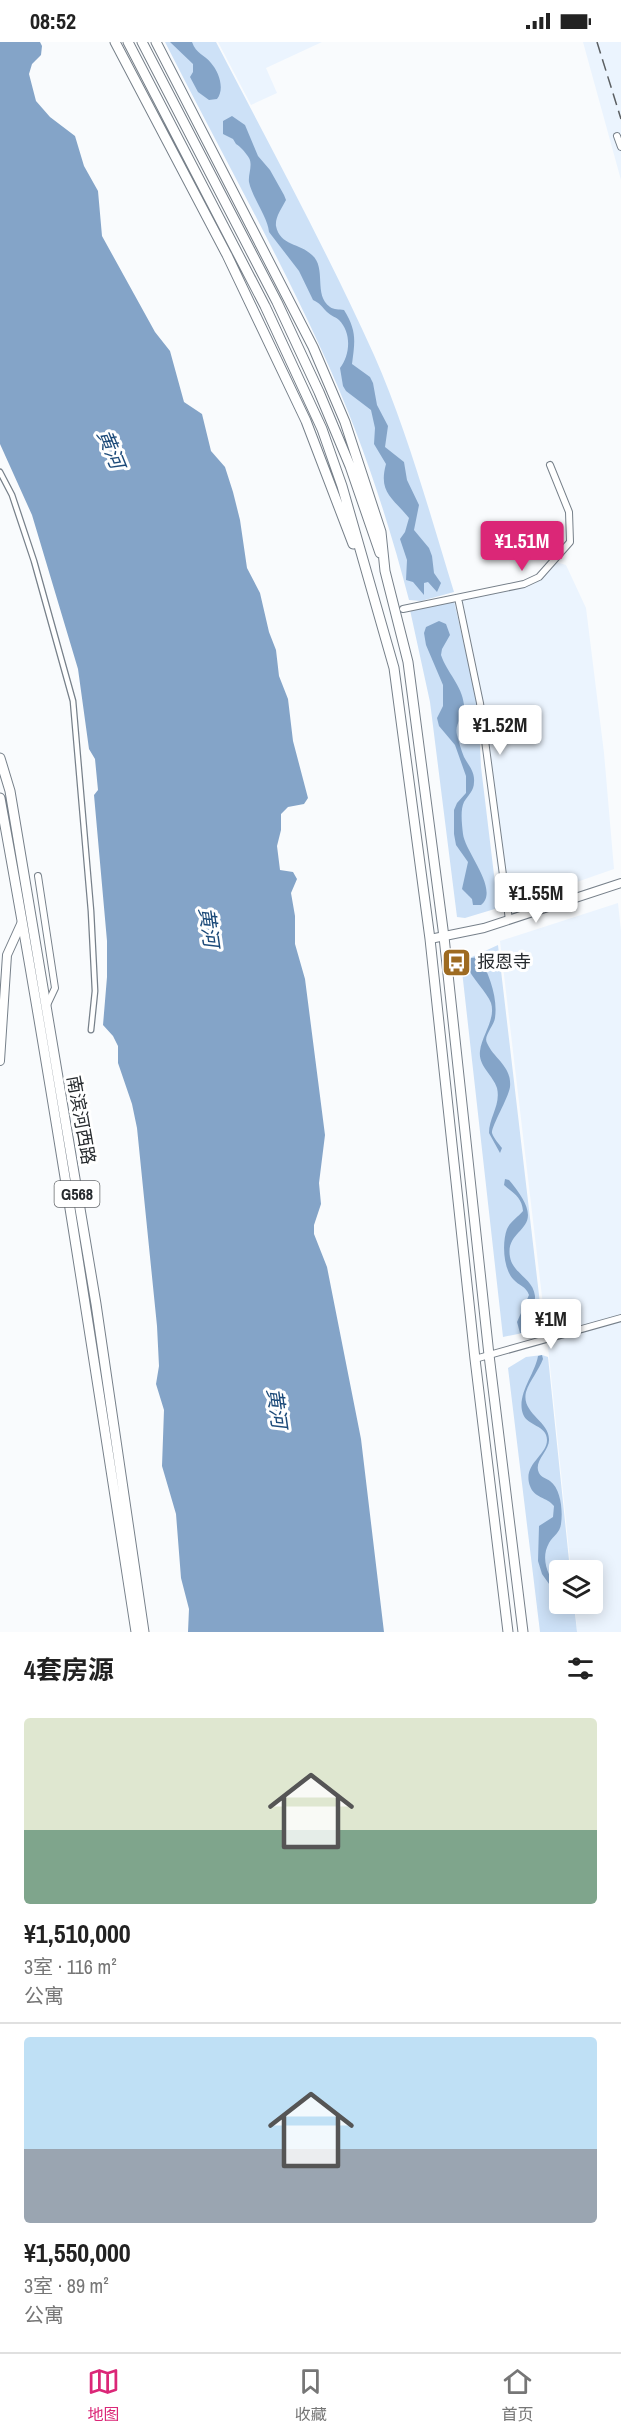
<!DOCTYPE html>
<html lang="zh">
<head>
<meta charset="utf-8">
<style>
  :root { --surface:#fff; --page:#f2f2f2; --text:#222; --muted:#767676; --line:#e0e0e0; --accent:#db2777 }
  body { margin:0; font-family:"Archivo Narrow","Noto Sans SC",sans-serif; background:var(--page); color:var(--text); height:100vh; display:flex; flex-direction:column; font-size:22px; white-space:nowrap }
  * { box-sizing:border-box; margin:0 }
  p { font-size:20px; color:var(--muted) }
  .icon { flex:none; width:33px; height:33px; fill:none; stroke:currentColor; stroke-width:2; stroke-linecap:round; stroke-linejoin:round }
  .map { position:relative; height:1590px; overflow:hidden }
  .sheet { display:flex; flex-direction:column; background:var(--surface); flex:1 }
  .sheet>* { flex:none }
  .tools { position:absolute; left:549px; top:1518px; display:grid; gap:12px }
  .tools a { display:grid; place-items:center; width:54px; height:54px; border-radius:6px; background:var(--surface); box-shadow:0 3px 15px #0003; font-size:30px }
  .price { position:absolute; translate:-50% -51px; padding:0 14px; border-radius:6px; background:#fff; color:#222; font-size:20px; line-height:39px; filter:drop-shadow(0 2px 3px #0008) }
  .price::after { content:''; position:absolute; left:50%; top:36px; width:18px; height:14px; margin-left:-9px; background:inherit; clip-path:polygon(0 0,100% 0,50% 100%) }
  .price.active { background:var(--accent); color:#fff }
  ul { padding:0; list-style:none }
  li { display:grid; align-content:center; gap:12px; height:318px; padding:0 24px }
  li+li { border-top:2px solid var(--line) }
  li span { display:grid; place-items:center; height:186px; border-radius:6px; color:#555 }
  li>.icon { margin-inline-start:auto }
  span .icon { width:108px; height:108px; fill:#fffc; stroke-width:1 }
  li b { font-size:26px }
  h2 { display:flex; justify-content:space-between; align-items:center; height:72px; padding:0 24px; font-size:26px }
  .status { display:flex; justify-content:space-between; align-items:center; height:42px; padding:0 30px; background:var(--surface); direction:ltr }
  .status svg { height:16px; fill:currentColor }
  .menu { display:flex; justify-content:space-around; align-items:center; height:84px; border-top:2px solid var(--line); background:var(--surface); font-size:16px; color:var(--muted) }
  .menu a { display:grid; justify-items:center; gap:3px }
  .menu .active { color:var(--accent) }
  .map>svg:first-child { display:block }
  .built { fill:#ebf4fe }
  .green { fill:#cde1f7 }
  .water { fill:#84a4c8 }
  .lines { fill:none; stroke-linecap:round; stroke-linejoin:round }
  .pedestrian-casing { stroke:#77808a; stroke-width:7 }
  .minor-casing { stroke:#77808a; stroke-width:8 }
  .tertiary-casing { stroke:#77808a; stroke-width:10 }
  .primary-casing { stroke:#77808a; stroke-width:11 }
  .trunk-casing { stroke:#77808a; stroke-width:11 }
  .pedestrian { stroke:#fff; stroke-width:4.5 }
  .minor { stroke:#fff; stroke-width:6 }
  .tertiary { stroke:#fff; stroke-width:8 }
  .primary { stroke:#fff; stroke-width:9 }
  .trunk { stroke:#fff; stroke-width:9 }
  .rail { stroke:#5b5f62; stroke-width:1.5; stroke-dasharray:12 6; stroke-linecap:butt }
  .labels { text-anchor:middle; stroke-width:6; stroke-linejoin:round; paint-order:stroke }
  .shield { fill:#fff; stroke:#676a6d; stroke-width:1.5 }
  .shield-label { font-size:16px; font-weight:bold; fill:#262a2e }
  .poi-label { font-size:18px; fill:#262a2e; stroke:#fff; text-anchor:start }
  .street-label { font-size:18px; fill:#262a2e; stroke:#fff }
  .water-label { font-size:20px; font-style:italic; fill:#1c4a79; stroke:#fff }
</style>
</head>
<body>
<div class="status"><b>08:52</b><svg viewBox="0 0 49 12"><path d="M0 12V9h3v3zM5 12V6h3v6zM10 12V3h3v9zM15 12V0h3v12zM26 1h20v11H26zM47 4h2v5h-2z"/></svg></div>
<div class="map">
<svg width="621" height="1590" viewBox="0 0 621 1590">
  <rect width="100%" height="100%" fill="#f9fbfd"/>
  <path class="built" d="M218 0H322L266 26 277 51 251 63Z
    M583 0H621V138Z
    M556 520 566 523 586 566 604 711 614 827 502 866 478 663 454 559 534 542Z
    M618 861 621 889V1590H577L575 1562H592V1528H571L549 1314 500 899Z"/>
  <path class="green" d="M165 0H216C270 104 326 207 374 313 407 388 430 472 454 550L421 559 409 558C387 473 359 389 322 309 274 204 217 103 165 0Z
    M454 559 478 663 481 725 498 866 465 876 457 875 430 660 410 568Z
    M498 903 543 1287 503 1295 461 920Z
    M542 1313 548 1315 570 1528H560V1562H574L577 1590H540L508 1326 526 1315Z"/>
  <path class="water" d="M0 0H40L42 4 41 13 32 22 29 32 36 59 50 75 75 94 84 124 98 149 102 194 155 290 170 309 184 360 202 372 211 409 225 425 233 450 240 478 247 526 260 551 269 590 276 608 279 634 288 657 293 699 308 756 304 762 288 765 281 772V788L277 804 280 828 293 830 297 837 291 851 295 874V902L305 937 325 1093 319 1141 321 1162 314 1183V1192L327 1225 361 1397 384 1590H188L189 1567 181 1536 176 1472 162 1424 164 1368 156 1342 159 1324 157 1284 137 1086 132 1062 118 1021V1004L113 994 103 983 107 935V899L94 753 98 748 95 717 89 707 78 627 32 473 0 402Z
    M170 0H192C196 12 205 13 211 21 219 30 225 47 217 57L209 58 198 50 190 35 193 30V22Z
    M232 74 245 83 258 114 270 128 284 153 286 158C282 166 275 175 276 184 280 204 300 201 312 213 327 226 313 253 330 265 334 268 339 267 344 268 357 289 355 299 352 322L370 335 373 341 377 363 388 384 385 405 404 420 407 438 419 463 414 488 429 506 432 514 434 531 441 541 437 550 428 540 424 541V553L413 540 406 538 407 518 400 497 405 490 409 476C393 456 378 451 386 422L374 402 375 386 371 368 346 349 343 344 340 326C350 313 352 291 339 278 336 275 331 274 327 270 322 265 320 261 313 258L299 229 269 190C268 176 252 155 249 140 248 132 253 123 249 116 246 111 241 105 236 102L233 97 223 92V79Z
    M439 579 446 582 450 593 442 607 441 613C447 631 462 643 464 663 465 674 454 680 457 693 459 700 461 708 464 715 468 723 475 729 474 740 474 749 468 753 464 760 460 768 462 783 463 792 465 810 500 848 481 863H473L472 857 462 847 468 820 456 803 454 792V768L457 761 466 751V734L455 703 439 684 437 676 443 664V643L426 603 424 591 426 585Z
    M480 915C489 933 498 955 495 976 494 984 483 994 487 1001 494 1017 512 1024 510 1045 508 1057 491 1085 492 1091 494 1097 499 1102 502 1106L500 1111 489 1091C489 1075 501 1063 497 1046 493 1033 478 1024 480 1009 482 993 496 977 491 961 487 950 472 937 466 922L471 916Z
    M505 1137 509 1138C554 1191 504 1182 510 1215 513 1232 533 1236 535 1254 536 1270 514 1273 525 1291H520L517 1280 529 1253C526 1244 519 1244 513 1237 503 1226 502 1200 507 1187 510 1180 518 1175 523 1169 522 1155 514 1152 504 1143Z
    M542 1313 543 1317C539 1328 530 1338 526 1350 521 1371 549 1379 549 1397 550 1409 533 1419 539 1431 542 1436 546 1436 550 1439 561 1447 563 1469 561 1482 560 1491 553 1494 549 1501 540 1517 548 1535 559 1547V1556L542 1532 538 1519 539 1484 553 1475 554 1464C547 1455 534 1456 530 1444 522 1422 547 1414 547 1398 547 1383 527 1384 523 1372 516 1353 535 1332 538 1314Z"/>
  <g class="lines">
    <defs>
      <path id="pedestrian" d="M0 430 12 453 34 519 73 659 91 869 95 949 91 988"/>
      <path id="minor" d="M617 94 621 105
        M458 556 480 661 509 878
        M403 567 524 542 539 535 570 500 569 470 550 423
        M38 834 55 946 47 963
        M475 1317 621 1276"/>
      <path id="tertiary" d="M430 897 484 886 621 841
        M0 1019 7 913 22 880"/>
      <path id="primary" d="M115 0 227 213 306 379 353 502
        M128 0 265 264 322 387 342 444 394 626 430 897 475 1317 508 1590
        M142 0 277 260 319 350 350 424 380 511
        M156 0 313 305 345 380 381 490 385 529 408 620 444 895 489 1313 523 1590"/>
      <path id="trunk" d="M0 716 10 749 96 1262 144 1590
        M0 756C51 1033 93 1312 136 1590"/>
    </defs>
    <use href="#pedestrian" class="pedestrian-casing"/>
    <use href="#minor" class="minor-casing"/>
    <use href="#tertiary" class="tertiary-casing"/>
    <use href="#primary" class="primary-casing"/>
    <use href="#trunk" class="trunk-casing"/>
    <use href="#pedestrian" class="pedestrian"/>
    <use href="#minor" class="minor"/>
    <use href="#tertiary" class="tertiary"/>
    <use href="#primary" class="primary"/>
    <use href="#trunk" class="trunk"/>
    <path class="rail" d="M597 0 621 77"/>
  </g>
  <defs>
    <symbol id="bus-square" viewBox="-11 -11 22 22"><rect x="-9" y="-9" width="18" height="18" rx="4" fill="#9e6b21" stroke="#fff"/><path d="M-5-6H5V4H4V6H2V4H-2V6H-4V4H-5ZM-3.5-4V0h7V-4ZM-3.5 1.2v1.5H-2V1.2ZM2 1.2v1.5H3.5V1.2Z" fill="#fff"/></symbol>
  </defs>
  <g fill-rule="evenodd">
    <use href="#bus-square" x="440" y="904" width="33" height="33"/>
  </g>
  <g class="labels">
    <rect class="shield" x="54.5" y="1139" width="45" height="26" rx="4.5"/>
    <g class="shield-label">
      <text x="77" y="1158">G568</text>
    </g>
    <g class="poi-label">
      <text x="477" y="926">报恩寺</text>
    </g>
    <g class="street-label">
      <text transform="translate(81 1078) rotate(80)" y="6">南滨河西路</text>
    </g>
    <g class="water-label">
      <text transform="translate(111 407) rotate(68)" y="7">黄河</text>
      <text transform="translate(209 885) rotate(82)" y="7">黄河</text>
      <text transform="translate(277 1366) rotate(82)" y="7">黄河</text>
    </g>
  </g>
</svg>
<div class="tools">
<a><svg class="icon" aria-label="layers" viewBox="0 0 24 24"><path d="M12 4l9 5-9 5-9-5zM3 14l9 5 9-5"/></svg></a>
</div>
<b class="price active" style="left:522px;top:530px">¥1.51M</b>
<b class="price" style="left:500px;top:714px">¥1.52M</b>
<b class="price" style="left:536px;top:882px">¥1.55M</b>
<b class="price" style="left:551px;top:1308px">¥1M</b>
</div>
<section class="sheet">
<h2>4套房源<svg class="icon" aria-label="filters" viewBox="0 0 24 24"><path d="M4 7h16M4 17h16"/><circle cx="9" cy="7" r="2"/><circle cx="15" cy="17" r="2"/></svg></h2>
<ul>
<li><span style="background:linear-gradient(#dfe7d0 60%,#7fa58c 0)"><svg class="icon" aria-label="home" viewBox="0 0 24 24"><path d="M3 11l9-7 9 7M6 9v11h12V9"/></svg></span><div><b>¥1,510,000</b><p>3室 · 116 m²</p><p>公寓</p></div></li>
<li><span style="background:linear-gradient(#bfe0f5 60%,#9aa5b1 0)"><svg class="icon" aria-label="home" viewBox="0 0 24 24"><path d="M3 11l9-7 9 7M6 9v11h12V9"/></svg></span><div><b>¥1,550,000</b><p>3室 · 89 m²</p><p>公寓</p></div></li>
</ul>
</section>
<nav class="menu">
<a class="active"><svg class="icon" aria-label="map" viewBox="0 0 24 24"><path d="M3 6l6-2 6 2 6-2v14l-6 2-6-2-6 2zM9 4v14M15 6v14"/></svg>地图</a>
<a><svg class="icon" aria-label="saved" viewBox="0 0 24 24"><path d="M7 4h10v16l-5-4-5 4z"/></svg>收藏</a>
<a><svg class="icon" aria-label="home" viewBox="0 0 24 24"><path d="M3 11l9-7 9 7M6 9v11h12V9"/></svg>首页</a>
</nav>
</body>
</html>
